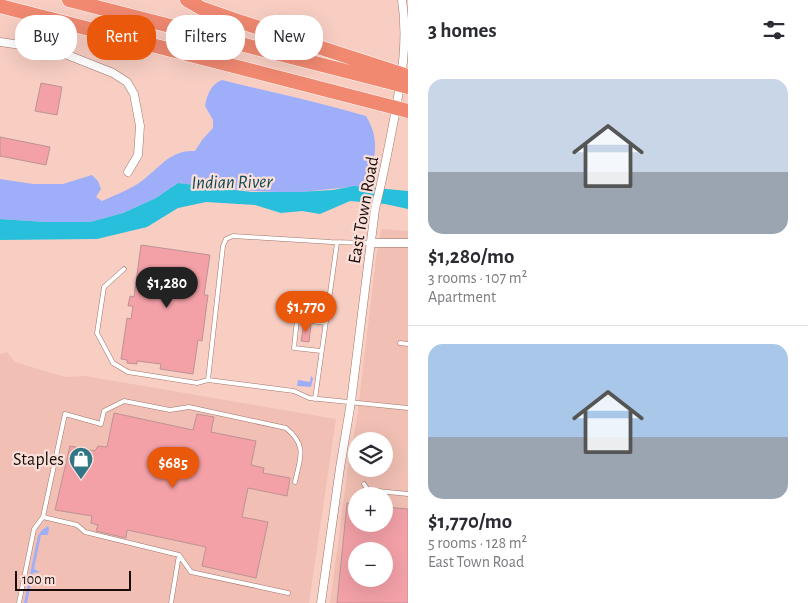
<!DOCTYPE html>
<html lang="en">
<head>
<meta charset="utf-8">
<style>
  :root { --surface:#fff; --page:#f7f7f7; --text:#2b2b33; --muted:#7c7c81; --line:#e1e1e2; --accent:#ea580c }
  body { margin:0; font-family:"Alegreya Sans",sans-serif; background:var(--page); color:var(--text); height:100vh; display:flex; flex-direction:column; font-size:19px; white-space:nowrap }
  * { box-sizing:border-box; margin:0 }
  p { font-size:16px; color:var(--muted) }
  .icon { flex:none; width:28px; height:28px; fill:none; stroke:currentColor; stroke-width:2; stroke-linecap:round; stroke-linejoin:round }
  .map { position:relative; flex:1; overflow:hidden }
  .drawer { display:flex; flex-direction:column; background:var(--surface); width:400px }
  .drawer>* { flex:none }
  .banner { position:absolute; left:15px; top:15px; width:318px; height:45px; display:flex; gap:10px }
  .controls { position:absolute; left:348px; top:432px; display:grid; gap:10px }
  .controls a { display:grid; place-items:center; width:45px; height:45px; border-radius:50%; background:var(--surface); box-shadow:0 5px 20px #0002; font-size:25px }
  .scale { position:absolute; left:15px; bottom:12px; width:116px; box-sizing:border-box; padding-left:5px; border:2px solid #190b08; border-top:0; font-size:14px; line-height:18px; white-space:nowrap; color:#190b08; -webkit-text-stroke:4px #fadfd9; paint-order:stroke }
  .price { position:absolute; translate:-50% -42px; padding:0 11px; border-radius:18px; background:var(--accent); color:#fff; font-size:16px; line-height:32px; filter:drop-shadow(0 1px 2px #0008) }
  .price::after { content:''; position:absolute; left:50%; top:30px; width:15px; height:11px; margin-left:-8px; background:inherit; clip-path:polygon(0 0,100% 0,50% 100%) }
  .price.active { background:#222; color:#fff }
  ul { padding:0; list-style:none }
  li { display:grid; align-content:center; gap:10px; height:265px; padding:0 20px }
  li+li { border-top:1px solid var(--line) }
  li span { display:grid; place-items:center; height:155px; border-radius:15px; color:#555 }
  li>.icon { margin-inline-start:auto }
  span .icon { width:90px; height:90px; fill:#fffc; stroke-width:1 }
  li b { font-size:21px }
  h2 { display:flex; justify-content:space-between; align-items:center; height:60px; padding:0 20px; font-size:21px }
  .chip { padding:0 18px; border-radius:20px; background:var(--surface); box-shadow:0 5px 20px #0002; font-size:18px; line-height:45px }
  .chip.active { background:var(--accent); color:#fff }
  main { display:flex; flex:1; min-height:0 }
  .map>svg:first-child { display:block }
  .built { fill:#f1bfb3; fill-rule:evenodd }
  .green { fill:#9eaef9 }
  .water { fill:#27bfdb }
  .building { fill:#f3a0a7; stroke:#bc9395; fill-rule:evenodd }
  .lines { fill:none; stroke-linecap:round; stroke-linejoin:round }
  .lane-casing { stroke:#9d766d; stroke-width:5 }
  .street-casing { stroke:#9d766d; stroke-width:9 }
  .highway-casing { stroke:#fff; stroke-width:15 }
  .lane { stroke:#fff; stroke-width:4 }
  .street { stroke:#fff; stroke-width:8 }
  .highway { stroke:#f18971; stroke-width:14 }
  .highway-bridge-casing { stroke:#fff; stroke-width:15; stroke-linecap:butt }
  .highway-bridge { stroke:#f18971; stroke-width:14 }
  .labels { text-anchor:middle; stroke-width:4.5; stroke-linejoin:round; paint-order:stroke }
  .street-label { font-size:18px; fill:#190b08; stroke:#fadfd9 }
  .poi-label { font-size:18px; fill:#190b08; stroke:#fadfd9; text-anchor:end }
  .water-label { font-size:19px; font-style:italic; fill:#0b4955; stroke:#fadfd9 }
</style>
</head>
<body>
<main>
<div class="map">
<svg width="408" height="603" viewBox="0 0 408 603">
  <rect width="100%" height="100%" fill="#f8cec3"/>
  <path class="built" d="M381 229 408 231V603H330L348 467 357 418 376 258ZM356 441H384V469H356ZM356 496H384V524H356ZM356 551H384V579H356Z
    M7 352 15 362 65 377 85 376 336 419 309 603H0V354Z"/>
  <path class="green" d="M222 80C270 92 318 102 366 116 382 143 373 158 368 187 345 186 322 191 298 192 258 193 218 188 178 183L156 198 123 213 90 222H45L0 219V179L33 184H63L92 175 98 181 101 189 96 197 102 201C112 196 124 192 134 186 157 173 167 149 195 151L202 140 213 128V120L205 106C207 95 211 84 222 80Z
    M311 376 313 378 311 387 297 386 298 380 310 382Z
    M48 526 49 528 48 535H41L34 569 40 572 33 573 27 603H24L38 536 42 530Z"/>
  <path class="water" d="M178 183 252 192H298L333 190 354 186 408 191V209L385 204 350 201 320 214 302 211 281 213 255 205 206 202 178 208 147 227 97 239 0 240V219L45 222H90L123 213 156 198Z"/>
  <path class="building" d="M41 83 62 87 57 115 35 111Z
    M0 137 50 147 46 165 0 156Z
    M141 245 210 255 204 295H208L202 341 198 340 193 374 160 369 161 364 137 361V364L127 363V360L121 359 127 318 131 319 133 306H128L130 296 134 297Z
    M304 324 311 325 309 342 301 341Z
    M114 413 193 430 197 414 214 417 211 432 256 441 251 465 264 468 263 473 290 478 287 496 248 488 242 517 268 522 256 578 202 566 206 547 127 530 126 538 96 531 98 525 91 523 92 516 55 510 70 446 95 451 98 446 107 447Z
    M347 503 356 504V524H384V507L408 509V603H337ZM356 551H384V579H356Z"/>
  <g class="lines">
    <defs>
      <path id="lane" d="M370 243 331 242 233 236 226 239 223 246 208 380 294 391 309 398 408 408
        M124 269 104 287 97 333 113 363 128 372 197 383 208 380
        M400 343 408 344
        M321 351 294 348 297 319 325 323
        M315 399 337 243
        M364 484 368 490 408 494
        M288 593 191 572 179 555 85 532 77 525 43 517 65 414 101 424 104 411 124 401 170 410 189 407 286 428C308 446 300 458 295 482
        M19 603 34 529 43 517
        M171 603 179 555"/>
      <path id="street" d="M0 42 55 50 113 73 127 82 134 94 140 126 138 155 128 172
        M370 243H408
        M321 603 340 468 351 402 375 209C383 178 389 146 395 114 402 76 408 39 402 0"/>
      <path id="highway" d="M69 0 385 81
        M187 0 201 8 241 22 386 69
        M0 6 381 104"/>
    </defs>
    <use href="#lane" class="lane-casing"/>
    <use href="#street" class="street-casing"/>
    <use href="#highway" class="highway-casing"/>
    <use href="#lane" class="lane"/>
    <use href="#street" class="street"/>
    <use href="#highway" class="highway"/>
    <defs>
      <path id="highway-bridge" d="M386 69 408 76
        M385 81 408 87
        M381 104 408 111"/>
    </defs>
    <use href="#highway-bridge" class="highway-bridge-casing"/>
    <use href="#highway-bridge" class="highway-bridge"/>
  </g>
  <defs>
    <symbol id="shop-pin" viewBox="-11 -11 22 30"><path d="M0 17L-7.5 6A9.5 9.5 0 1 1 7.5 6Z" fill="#317684" stroke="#fadfd9"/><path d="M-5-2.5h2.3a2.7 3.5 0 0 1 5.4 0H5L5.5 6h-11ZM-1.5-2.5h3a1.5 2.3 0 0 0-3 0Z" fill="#fff"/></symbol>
  </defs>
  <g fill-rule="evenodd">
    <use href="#shop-pin" x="67" y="445" width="28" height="38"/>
  </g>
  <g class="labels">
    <g class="street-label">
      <text transform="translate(363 210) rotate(-80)" y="6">East Town Road</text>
    </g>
    <g class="poi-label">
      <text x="64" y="465">Staples</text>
    </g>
    <g class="water-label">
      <text transform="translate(232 181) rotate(-1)" y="7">Indian River</text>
    </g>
  </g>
</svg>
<div class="controls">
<a><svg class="icon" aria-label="layers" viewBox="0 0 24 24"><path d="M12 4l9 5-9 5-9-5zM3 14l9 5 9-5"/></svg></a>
<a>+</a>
<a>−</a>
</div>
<div class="scale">100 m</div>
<b class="price active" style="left:167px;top:309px">$1,280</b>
<b class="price" style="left:306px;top:333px">$1,770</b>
<b class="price" style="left:173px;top:489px">$685</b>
<div class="banner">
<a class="chip">Buy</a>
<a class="chip active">Rent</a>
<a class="chip">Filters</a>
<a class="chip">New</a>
</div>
</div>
<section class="drawer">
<h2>3 homes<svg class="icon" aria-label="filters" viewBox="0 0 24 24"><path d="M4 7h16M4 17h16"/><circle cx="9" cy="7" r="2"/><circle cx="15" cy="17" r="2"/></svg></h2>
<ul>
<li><span style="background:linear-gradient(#c9d6e8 60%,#9aa5b1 0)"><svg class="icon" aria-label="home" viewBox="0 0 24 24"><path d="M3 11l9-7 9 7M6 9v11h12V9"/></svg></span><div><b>$1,280/mo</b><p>3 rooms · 107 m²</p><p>Apartment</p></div></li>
<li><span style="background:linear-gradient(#a9c7e8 60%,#9aa5b1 0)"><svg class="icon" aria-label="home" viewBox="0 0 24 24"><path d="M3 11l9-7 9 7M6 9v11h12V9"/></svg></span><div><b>$1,770/mo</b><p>5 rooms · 128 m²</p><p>East Town Road</p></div></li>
</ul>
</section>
</main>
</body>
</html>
